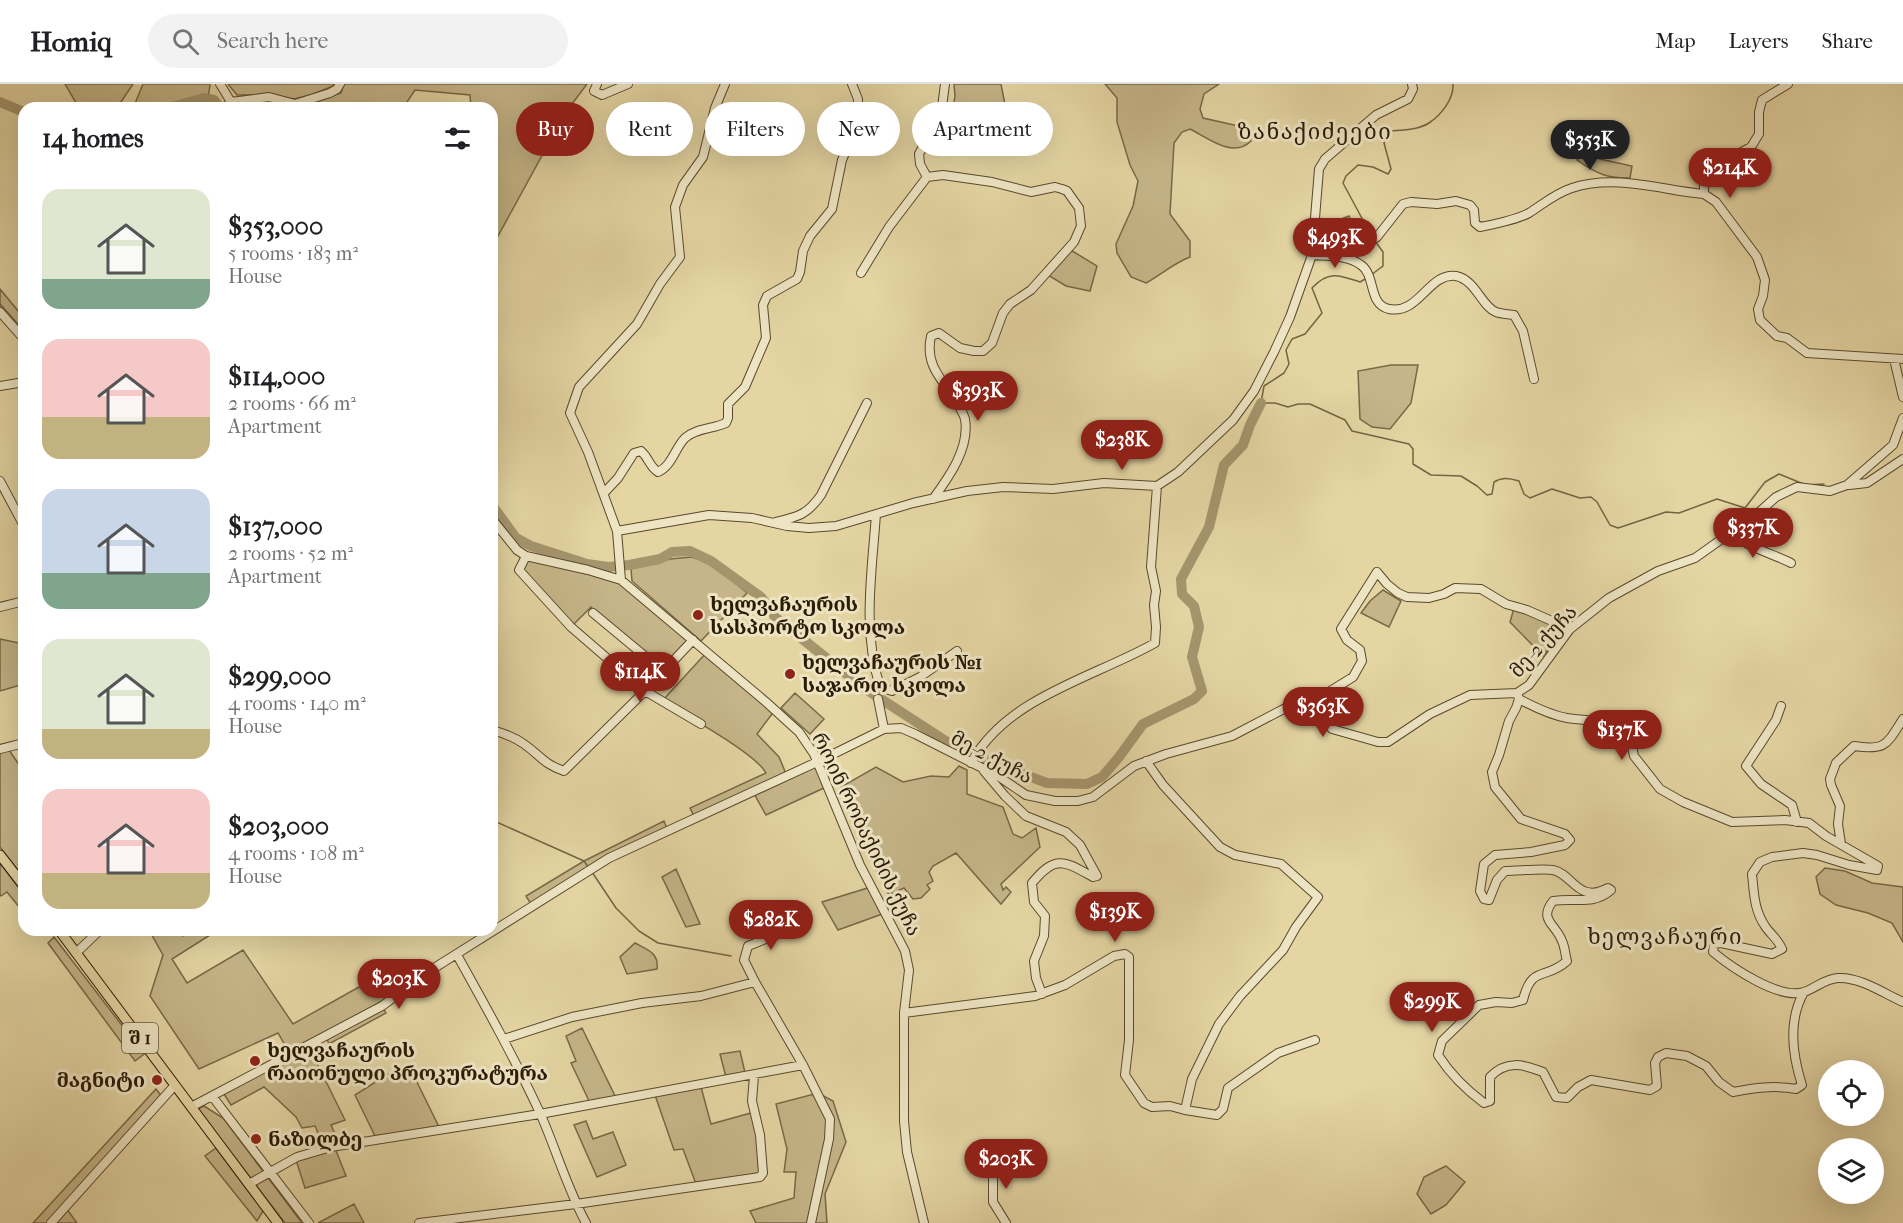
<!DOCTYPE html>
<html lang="en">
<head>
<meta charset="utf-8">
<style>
  :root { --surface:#fff; --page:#f2f2f2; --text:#202124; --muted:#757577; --line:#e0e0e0; --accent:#8f2418 }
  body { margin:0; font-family:"IM FELL French Canon","Noto Serif Georgian",serif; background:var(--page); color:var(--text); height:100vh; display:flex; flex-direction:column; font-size:22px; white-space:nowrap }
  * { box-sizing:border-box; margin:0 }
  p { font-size:20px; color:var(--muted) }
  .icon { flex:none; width:33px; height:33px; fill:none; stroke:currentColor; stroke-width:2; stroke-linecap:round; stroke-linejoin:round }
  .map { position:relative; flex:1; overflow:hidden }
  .side { position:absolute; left:18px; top:18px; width:480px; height:834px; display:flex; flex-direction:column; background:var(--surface); border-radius:18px; box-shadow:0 6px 24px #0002 }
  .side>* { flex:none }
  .banner { position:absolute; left:516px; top:18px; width:570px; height:54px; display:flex; gap:12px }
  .tools { position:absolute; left:1818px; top:976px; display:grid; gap:12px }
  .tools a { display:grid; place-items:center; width:66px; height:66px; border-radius:50%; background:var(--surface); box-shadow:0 6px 24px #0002; font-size:30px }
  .price { position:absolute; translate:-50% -51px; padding:0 14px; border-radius:21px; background:var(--accent); color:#fff; font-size:20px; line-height:39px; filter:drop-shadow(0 2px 3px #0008) }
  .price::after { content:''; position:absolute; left:50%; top:36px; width:18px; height:14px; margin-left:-9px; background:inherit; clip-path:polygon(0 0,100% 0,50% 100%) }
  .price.on { background:#222; color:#fff }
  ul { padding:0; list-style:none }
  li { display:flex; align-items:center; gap:18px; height:150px; padding:0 24px }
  li span { display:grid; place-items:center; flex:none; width:168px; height:120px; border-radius:18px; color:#555 }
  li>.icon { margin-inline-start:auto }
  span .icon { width:72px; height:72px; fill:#fffc; stroke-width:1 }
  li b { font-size:26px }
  h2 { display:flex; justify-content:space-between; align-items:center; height:72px; padding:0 24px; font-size:26px }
  .pill { padding:0 21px; border-radius:27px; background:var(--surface); box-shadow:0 6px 24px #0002; font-size:21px; line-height:54px }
  .pill.on { background:var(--accent); color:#fff }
  header { display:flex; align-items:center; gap:36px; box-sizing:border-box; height:84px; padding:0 30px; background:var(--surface); border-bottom:2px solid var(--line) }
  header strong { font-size:28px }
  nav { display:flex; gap:33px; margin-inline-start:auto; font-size:21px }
  .search { width:420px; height:54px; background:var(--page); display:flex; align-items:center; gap:15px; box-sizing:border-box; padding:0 21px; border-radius:33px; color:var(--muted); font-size:22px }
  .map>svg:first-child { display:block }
  .green { fill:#c5b588; stroke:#786846; stroke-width:1.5 }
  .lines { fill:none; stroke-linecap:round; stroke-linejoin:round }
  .stream { stroke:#746443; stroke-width:1.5 }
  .river { stroke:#a5956d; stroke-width:10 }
  .minor-casing { stroke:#59492c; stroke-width:10 }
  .major-casing { stroke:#2b1a05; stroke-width:11 }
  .minor { stroke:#ede4c3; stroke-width:8 }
  .major { stroke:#e4d5a3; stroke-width:9 }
  .poi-dot { fill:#8f2418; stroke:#ede4c3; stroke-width:2 }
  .labels { text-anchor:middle; stroke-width:6; stroke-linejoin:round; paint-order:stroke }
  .shield { fill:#ede4c3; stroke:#65573e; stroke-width:1.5 }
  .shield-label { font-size:18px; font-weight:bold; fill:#2b1a05 }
  .poi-label { font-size:20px; font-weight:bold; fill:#2b1a05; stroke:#ede4c3; text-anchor:start }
  .street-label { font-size:20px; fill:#2b1a05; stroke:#ede4c3 }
  .quarter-label { font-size:22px; letter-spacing:1.5px; fill:#2b1a05; stroke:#ede4c3 }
</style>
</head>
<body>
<header>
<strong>Homiq</strong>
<div class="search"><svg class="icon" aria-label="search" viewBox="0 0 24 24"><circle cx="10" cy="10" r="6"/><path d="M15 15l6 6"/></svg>Search here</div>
<nav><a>Map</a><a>Layers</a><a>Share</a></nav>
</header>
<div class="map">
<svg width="1903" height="1139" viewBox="0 0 1903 1139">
  <rect width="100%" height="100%" fill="#e4d5a3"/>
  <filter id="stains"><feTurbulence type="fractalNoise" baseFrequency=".00333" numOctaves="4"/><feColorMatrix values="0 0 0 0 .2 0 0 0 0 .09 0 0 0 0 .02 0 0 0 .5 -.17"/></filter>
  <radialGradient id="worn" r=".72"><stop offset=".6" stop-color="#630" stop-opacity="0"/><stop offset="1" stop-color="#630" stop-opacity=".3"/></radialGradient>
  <path class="green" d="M65 0H133L117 24H79Z
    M143 0H210V1L208 14H201L164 24 134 22Z
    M228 0H334L333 2 311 11 294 15 268 11H237Z
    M344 0H587L566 28 492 163V24H471L470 11 415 6 403 24H312L307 21 341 9Z
    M954 0H1001L1007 31 1002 38 995 35 980 41 955 43 951 36 955 12Z
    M1105 0H1219L1204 10 1200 25 1203 34 1243 43 1250 49 1251 57C1233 75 1208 54 1190 45L1182 48 1174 59 1170 130 1190 157V173C1174 179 1162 190 1146 199L1131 193 1117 169 1116 160 1133 122 1138 97 1130 81 1117 38V14Z
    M1605 60 1610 66 1600 75 1632 82 1630 94C1608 95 1595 89 1577 76L1582 67Z
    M1349 132 1356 148 1327 159 1320 143Z
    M1069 165 1097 182 1090 207 1066 202 1048 191Z
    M0 205 24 234V255L0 228Z
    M1391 281H1418L1411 319 1390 345 1372 343 1360 335 1358 287Z
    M526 472 621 496 693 556 645 607 635 598 652 580 591 523 571 543 519 486Z
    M691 473 711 479 747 509 701 557 632 497 631 485 670 475Z
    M1383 506 1401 517 1389 543 1361 529 1370 517Z
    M1514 524 1535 531 1563 546 1543 572 1510 538Z
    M0 555 24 560V600L0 607Z
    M707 568 775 626 757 650 779 673 787 692 817 678 826 703 766 731 753 708 695 734 690 724 766 689C756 670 684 630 662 617Z
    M795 609 824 635 810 650 781 624Z
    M7 663 24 688V794L0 763V665Z
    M959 682 967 686V710L1003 723 1013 750 1022 754 1036 744 1040 763 1001 800 1003 806 1006 803 1011 808 1001 820 956 769 933 782 929 788 933 797 927 801 930 805 921 814 913 815 904 804 889 811 866 766 841 703 876 683 903 698 931 692 949 693Z
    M664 737 668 747 635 762 532 822 526 812 584 777Z
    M0 779 24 811V829L7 808 1 812 0 810Z
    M1825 784 1845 787 1872 799 1903 803V858L1892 839 1868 829 1836 821 1820 810 1816 793Z
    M676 785 700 840 686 843 662 793Z
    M871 803 885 829 838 846 822 818Z
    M149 846H179L183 852 192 846H218L172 875 187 899 243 866 293 940 359 903 377 891 391 916 382 922 386 929 329 960 325 951 308 961 345 1036 331 1041 336 1052 321 1056 315 1042 302 1044 296 1033 264 1003 231 1021 222 1007 290 970 278 949 199 985 150 912 163 871Z
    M54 853 144 970 135 977 48 859Z
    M635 859C648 866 659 869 657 885L627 890 620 873Z
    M582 944 617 1016 591 1021 571 979 576 977 566 952Z
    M740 967 746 993 727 997 720 970Z
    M411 986 440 1045 376 1054 355 1011 388 990Z
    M701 1003 711 1040 751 1029 757 1051 759 1090 696 1100 683 1065 674 1066 655 1011Z
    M156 1005 163 1014 66 1124 77 1139H33Z
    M818 1009 833 1017 846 1058 825 1110 827 1139H756L750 1127 794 1114 796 1088H784L787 1065 776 1020Z
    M204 1022 223 1034 302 1139H285L198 1025Z
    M586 1037 593 1055 613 1048 626 1081 597 1093 574 1041Z
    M216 1064 263 1127 257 1137 205 1072Z
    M335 1064 346 1092 305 1104 296 1076Z
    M1446 1082 1465 1098 1446 1121 1431 1130 1417 1110 1424 1093Z
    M354 1120 364 1139H318Z"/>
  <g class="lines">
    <path class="stream" d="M1372 153 1343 99 1346 92 1358 81 1373 83 1388 90 1391 85 1384 59 1391 47C1403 46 1418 46 1429 39 1441 31 1454 15 1453 0
      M1371 191 1383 182V168L1375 157
      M1367 194 1360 198C1340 191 1328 186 1312 204L1322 229 1305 250 1292 255 1286 266 1289 280 1284 289 1264 302 1261 319H1275L1288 323 1298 320H1310L1345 336 1352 347 1409 360 1413 365V380L1431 391 1461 392 1477 402 1487 411 1492 410 1494 398C1502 393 1509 394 1519 397L1524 410 1530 414 1552 405 1580 414 1591 413 1597 418 1610 441 1618 444 1666 428 1679 429 1717 415 1745 424 1765 398 1779 390 1806 401 1824 400
      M0 220 24 247
      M492 736 584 777 589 784
      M592 788 616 824 639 847 658 859 731 872"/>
    <path class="river" d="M0 18 24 28
      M168 24 204 14 214 16 220 24
      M492 421 516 454 531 462 587 480 608 483 629 481 660 475 672 468 690 467 711 477 761 513 776 534 864 604 961 667 1047 699 1087 700 1102 693 1119 673 1143 640 1194 615 1202 607 1192 573 1199 543 1194 522 1182 510 1181 495 1209 443 1224 381 1243 361 1250 341 1261 319"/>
    <defs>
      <path id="minor" d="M220 0 231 18 224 24
        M597 0 594 7 602 11 628 0
        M1788 0 1762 16 1759 28V50L1751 63 1714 83 1704 93V110L1716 118 1757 173 1765 196 1763 212 1758 225 1760 236 1777 252 1787 254 1807 269 1903 275
        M231 18 269 13 295 20 330 9 337 5 340 0
        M927 93 943 91 992 98 1031 108 1055 103 1062 105 1067 107 1079 124 1081 142 1074 158 1031 206 1010 220 1003 229 992 259 983 267H974L960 264 939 249 931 252C924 284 945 297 959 322 961 326 964 331 965 335 970 364 949 393 933 415
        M1312 171C1328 172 1348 171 1361 181 1376 191 1368 221 1389 225 1419 231 1429 188 1456 192 1476 196 1481 222 1496 228 1501 230 1509 230 1514 231L1523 247 1534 295
        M1345 174 1377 153 1403 120 1411 118 1437 120 1456 117 1470 121 1474 126 1475 139 1480 143C1492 141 1518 135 1529 129 1543 120 1556 109 1572 104 1616 90 1661 106 1704 110
        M861 189 889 143 927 93 920 80 919 70 937 37 942 23 945 0
        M0 228 24 255
        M1894 275 1903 313
        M0 302 24 298
        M0 397 24 442
        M1849 401 1867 399 1903 375
        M604 409 618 394 634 369 641 367C649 374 649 382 658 388 672 382 675 364 685 354 696 344 713 345 726 339L728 334V320L745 303 766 254 763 221 767 212 797 195 800 188 803 167 810 152 832 125 842 76 858 38V15L852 0
        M876 430C872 488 862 546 880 603L892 607 920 593 957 567
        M492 435 517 466 526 472 588 486 621 496 766 618 799 648 814 670 860 781 905 867 909 886 904 929V1037L907 1068 924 1139
        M776 438C798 433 808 430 821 411L867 319
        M617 447 709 431 752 434 787 442 809 444 836 442 913 419 967 407 1003 403 1053 405 1104 399 1157 402 1178 388 1233 336 1254 307 1274 268 1290 233 1312 171 1319 85 1325 75 1376 31 1408 15 1413 5 1412 0
        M1731 448C1746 463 1771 469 1791 479
        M526 472 519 486 571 543 645 607 701 640
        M621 496 617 447 588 368 570 329 579 303 637 240 660 200 680 173 675 123 683 101 703 73 715 24 725 0
        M0 523 24 517
        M593 529 664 588
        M1517 609 1519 615 1516 624 1509 637 1499 671 1492 688 1495 703 1521 735 1565 750 1570 756 1565 761 1531 768 1495 771 1484 780 1480 807 1484 815 1489 816 1497 796 1505 787C1518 787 1543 784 1553 786 1573 790 1578 820 1608 804L1611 806C1593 822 1575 813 1553 817 1538 836 1556 840 1562 857 1565 863 1565 870 1567 877 1545 897 1532 880 1523 916L1512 919 1496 918 1479 921 1442 957 1438 971C1451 991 1465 1005 1484 1019L1490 1017V993C1506 976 1523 980 1543 988L1556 1013 1567 1014 1578 1003 1591 996 1650 1006 1657 1002 1655 979 1658 973 1666 969 1687 972 1706 982 1719 998 1733 1008C1754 1004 1774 1001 1796 1005L1802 1001C1792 970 1788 936 1804 908
        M878 615 884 645
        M1519 615C1534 623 1550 631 1567 634 1587 637 1604 636 1623 643L1631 658 1634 672 1660 705 1683 718 1732 738 1785 736 1809 739 1826 752 1878 782 1877 786 1849 781 1817 771 1803 769 1772 773 1760 778 1752 790C1754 809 1754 826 1765 842 1770 850 1778 855 1782 865L1772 870 1721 859 1714 860 1713 868C1731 883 1779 916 1804 908 1816 904 1824 895 1838 894 1860 893 1883 909 1903 918
        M1311 619 1353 593 1362 577 1360 566 1347 556 1341 545 1377 488 1387 500 1398 509 1407 513 1429 514 1444 510 1455 504 1481 505 1506 520 1527 526 1570 545
        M1781 622 1776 636 1746 682 1761 700 1792 721 1797 738
        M492 646C503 649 514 653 524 660 541 672 542 679 564 687L645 607 693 556
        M0 665 24 659
        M1146 677 1163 701 1220 763 1235 771 1281 780 1318 813 1296 843 1283 866 1240 912 1219 940 1192 995 1185 1026 1217 1031 1223 1025 1228 1004 1278 969 1315 956
        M971 679C1007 613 1093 594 1155 559L1156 543 1154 521 1156 507 1151 483 1157 402
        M984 687 1005 712 1026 732 1066 748 1080 761 1097 792 1093 793C1064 777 1056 770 1032 799L1034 818 1045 832 1044 852 1034 877 1036 894 1042 910
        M1841 760 1838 740 1840 722 1831 701 1830 695 1836 679 1854 662C1886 667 1887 660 1903 635
        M76 869 100 846
        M457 871C486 923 515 975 540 1029 556 1065 567 1104 586 1139
        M755 898 744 876 748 862 798 842
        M904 929 1035 912 1065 901 1114 872 1125 870 1129 873V956L1125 991 1144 1019 1152 1023 1170 1022 1185 1026
        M504 955 572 933 642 919 701 912 755 898 803 981 830 1035 829 1055 811 1139
        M212 1012 309 1139
        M191 1023 382 922 431 886 609 774 817 678 884 645 901 644 915 650 998 692 1026 711 1055 717H1078L1093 713 1134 682 1166 670 1232 652 1297 618 1311 619 1332 645 1378 658H1388L1430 630 1470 611 1517 609 1529 601 1570 545 1609 514 1658 487 1695 474 1757 430 1776 413 1797 403 1830 407 1847 401 1893 361 1903 334
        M998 1072 993 1082V1118L1006 1139
        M249 1100 297 1073 331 1063 540 1030 803 981
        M51 1139 175 1001
        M419 1139 576 1120 760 1093 763 1089 760 1051 752 1017 754 992"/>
      <path id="major" d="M0 771 24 802
        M59 846 278 1139"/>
    </defs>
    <use href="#minor" class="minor-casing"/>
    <use href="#major" class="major-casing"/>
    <use href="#minor" class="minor"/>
    <use href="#major" class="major"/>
  </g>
  <g class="poi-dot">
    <circle cx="698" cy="531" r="6"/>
    <circle cx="790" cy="590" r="6"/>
    <circle cx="255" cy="977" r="6"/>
    <circle cx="157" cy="996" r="6"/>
    <circle cx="256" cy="1055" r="6"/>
  </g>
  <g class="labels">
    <rect class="shield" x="122" y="939" width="36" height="30" rx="4.5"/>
    <g class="shield-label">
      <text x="140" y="960">შ 1</text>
    </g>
    <g class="poi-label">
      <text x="710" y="527">ხელვაჩაურის<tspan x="710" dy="23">სასპორტო სკოლა</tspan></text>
      <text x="802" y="585">ხელვაჩაურის №1<tspan x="802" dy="23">საჯარო სკოლა</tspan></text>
      <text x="267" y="973">ხელვაჩაურის<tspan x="267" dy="23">რაიონული პროკურატურა</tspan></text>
      <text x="145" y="1003" text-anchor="end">მაგნიტი</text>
      <text x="268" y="1062">ნაზილბე</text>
    </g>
    <g class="street-label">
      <text transform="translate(1543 557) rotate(-48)" y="7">მე-2 ქუჩა</text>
      <text transform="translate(992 673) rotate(28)" y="7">მე-2 ქუჩა</text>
      <text transform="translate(867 750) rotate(64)" y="7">როინ რობაქიძის ქუჩა</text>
    </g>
    <g class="quarter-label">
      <text x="1315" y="55">ზანაქიძეები</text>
      <text x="1665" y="860">ხელვაჩაური</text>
    </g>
  </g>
  <rect width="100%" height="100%" filter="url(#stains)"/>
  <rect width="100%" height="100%" fill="url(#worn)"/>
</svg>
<div class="tools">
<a><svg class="icon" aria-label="locate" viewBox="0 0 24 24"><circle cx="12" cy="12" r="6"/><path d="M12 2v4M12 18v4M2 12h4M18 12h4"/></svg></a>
<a><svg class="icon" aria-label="layers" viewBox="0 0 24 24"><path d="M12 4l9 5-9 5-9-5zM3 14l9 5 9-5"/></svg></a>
</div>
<b class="price on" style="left:1590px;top:87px">$353K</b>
<b class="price" style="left:1730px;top:115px">$214K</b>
<b class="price" style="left:1335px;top:185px">$493K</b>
<b class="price" style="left:978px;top:338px">$393K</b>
<b class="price" style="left:1122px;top:387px">$238K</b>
<b class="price" style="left:1753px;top:475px">$337K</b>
<b class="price" style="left:640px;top:619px">$114K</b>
<b class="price" style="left:1323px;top:654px">$363K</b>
<b class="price" style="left:1622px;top:677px">$137K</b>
<b class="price" style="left:1115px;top:859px">$139K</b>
<b class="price" style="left:771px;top:867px">$282K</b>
<b class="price" style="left:399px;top:926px">$203K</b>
<b class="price" style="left:1432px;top:949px">$299K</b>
<b class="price" style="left:1006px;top:1106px">$203K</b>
<div class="banner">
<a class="pill on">Buy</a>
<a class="pill">Rent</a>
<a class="pill">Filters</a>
<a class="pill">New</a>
<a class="pill">Apartment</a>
</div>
<section class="side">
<h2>14 homes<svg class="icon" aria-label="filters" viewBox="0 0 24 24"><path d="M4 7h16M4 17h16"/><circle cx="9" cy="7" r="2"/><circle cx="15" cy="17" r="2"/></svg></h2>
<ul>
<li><span style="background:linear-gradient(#dfe7d0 75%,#7fa58c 0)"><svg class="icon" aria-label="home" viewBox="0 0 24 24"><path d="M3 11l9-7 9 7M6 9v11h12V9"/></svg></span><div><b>$353,000</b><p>5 rooms · 183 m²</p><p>House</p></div></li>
<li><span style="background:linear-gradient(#f6c9c9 65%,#c2b280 0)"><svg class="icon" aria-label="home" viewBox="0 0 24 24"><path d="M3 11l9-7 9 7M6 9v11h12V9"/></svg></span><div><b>$114,000</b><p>2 rooms · 66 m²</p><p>Apartment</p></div></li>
<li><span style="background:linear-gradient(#c9d6e8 70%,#7fa58c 0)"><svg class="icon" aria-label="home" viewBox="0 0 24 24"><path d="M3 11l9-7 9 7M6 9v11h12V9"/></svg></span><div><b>$137,000</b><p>2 rooms · 52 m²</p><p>Apartment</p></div></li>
<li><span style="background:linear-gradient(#dfe7d0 75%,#c2b280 0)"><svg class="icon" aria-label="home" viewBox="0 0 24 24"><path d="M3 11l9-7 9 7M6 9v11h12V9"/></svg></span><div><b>$299,000</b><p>4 rooms · 140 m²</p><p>House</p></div></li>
<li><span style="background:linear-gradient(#f6c9c9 70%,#c2b280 0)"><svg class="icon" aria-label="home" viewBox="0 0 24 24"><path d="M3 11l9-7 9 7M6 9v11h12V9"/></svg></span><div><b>$203,000</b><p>4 rooms · 108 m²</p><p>House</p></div></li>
</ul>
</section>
</div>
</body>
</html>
